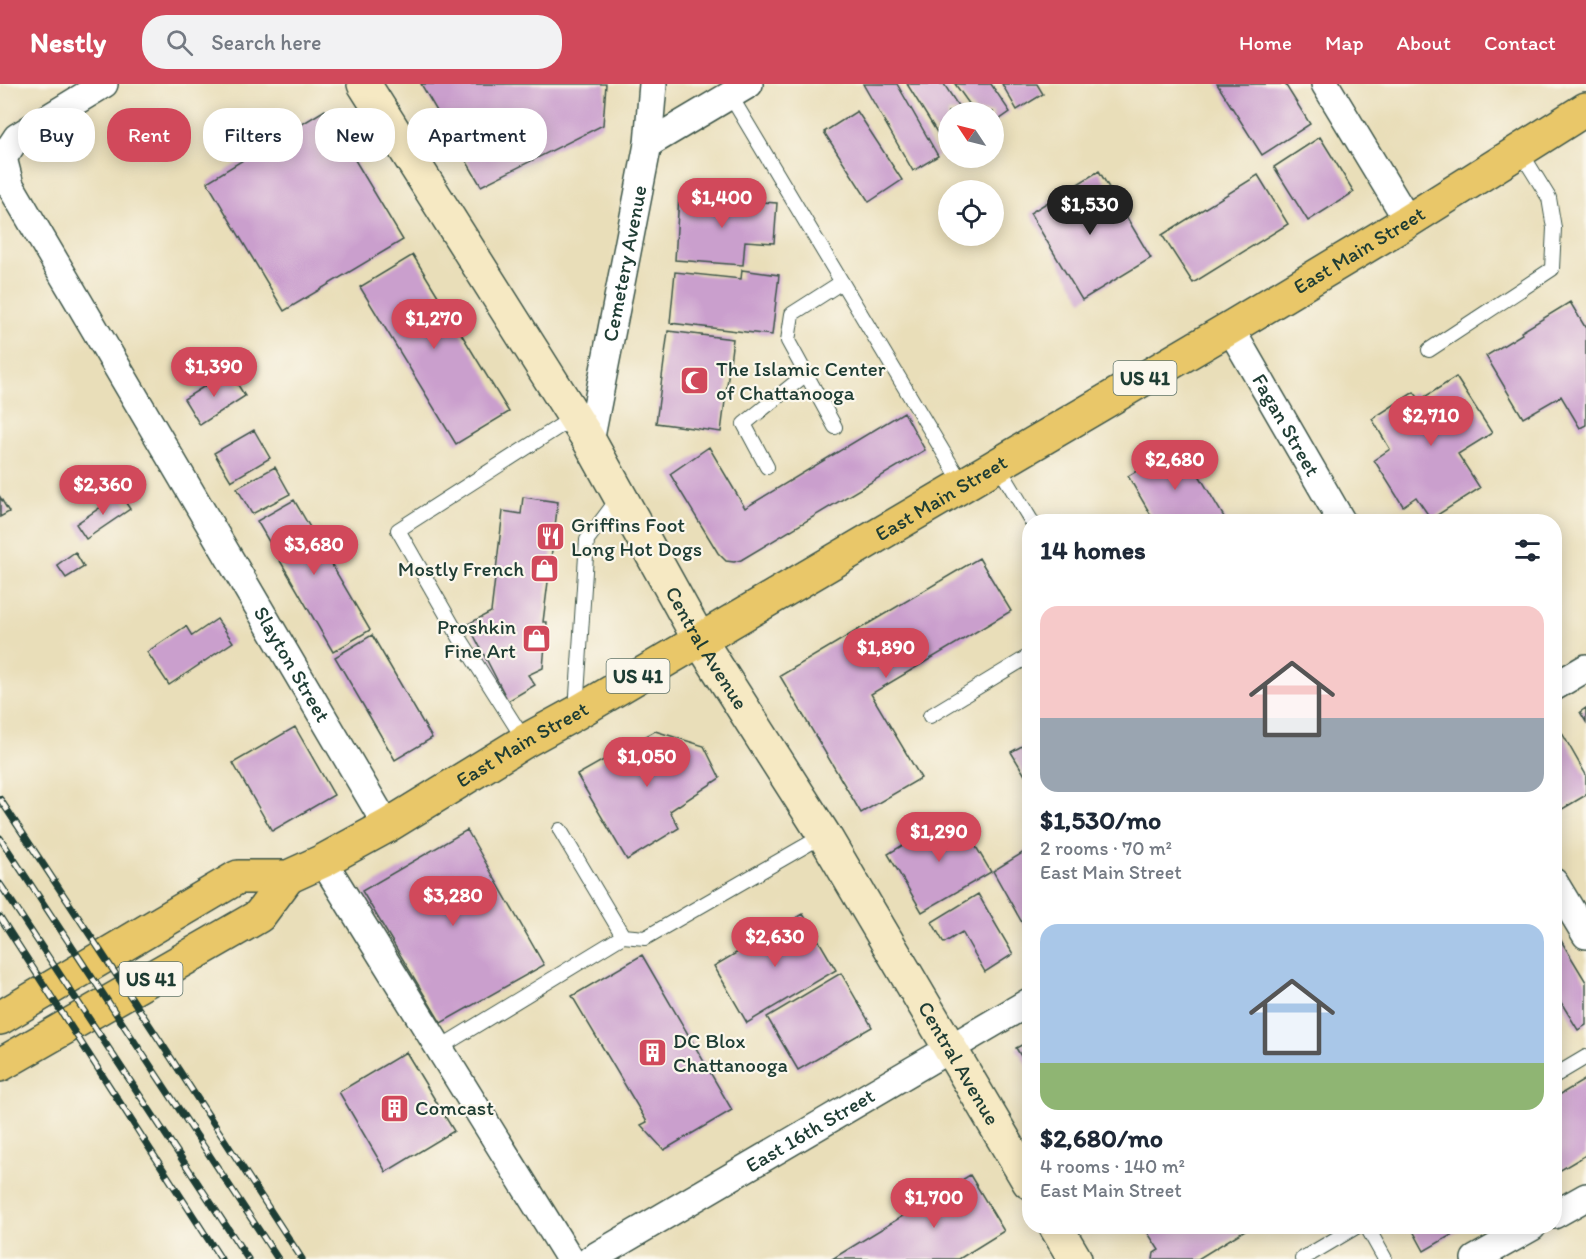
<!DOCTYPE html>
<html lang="en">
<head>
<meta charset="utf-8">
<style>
  :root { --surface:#fff; --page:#f2f2f3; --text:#1f2937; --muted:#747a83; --accent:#d1495b }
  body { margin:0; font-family:Itim,sans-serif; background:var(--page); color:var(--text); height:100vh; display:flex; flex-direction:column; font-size:22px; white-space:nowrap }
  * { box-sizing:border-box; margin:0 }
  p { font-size:20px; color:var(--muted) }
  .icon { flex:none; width:33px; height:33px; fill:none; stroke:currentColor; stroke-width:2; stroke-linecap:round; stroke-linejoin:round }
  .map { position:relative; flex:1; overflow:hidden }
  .drawer { position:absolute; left:1022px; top:430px; width:540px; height:720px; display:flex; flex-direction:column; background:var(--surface); border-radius:24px; box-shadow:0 3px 15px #0003 }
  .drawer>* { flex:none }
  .top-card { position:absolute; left:18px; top:24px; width:570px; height:54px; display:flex; gap:12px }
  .needle { width:39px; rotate:305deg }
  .tools { position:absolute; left:938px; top:18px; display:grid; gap:12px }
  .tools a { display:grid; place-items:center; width:66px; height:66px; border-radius:50%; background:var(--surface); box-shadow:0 3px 15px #0003; font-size:30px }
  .price { position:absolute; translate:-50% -51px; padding:0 14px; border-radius:21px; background:var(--accent); color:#fff; font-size:20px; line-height:39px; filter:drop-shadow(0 2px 3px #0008) }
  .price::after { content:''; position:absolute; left:50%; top:36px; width:18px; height:14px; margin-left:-9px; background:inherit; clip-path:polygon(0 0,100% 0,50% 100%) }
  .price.current { background:#222; color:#fff }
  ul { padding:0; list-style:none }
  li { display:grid; align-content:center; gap:12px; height:318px; padding:0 18px }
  li span { display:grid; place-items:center; height:186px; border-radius:18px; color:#555 }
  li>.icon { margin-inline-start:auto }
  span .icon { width:108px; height:108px; fill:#fffc; stroke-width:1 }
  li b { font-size:26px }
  h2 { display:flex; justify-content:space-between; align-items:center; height:72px; padding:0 18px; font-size:26px }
  .pill { padding:0 21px; border-radius:24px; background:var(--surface); box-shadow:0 3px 15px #0003; font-size:21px; line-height:54px }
  .pill.current { background:var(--accent); color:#fff }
  header { display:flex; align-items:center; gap:36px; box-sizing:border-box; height:84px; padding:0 30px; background:var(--accent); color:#fff }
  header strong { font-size:28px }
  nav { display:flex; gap:33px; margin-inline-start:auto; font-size:21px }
  .search { width:420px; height:54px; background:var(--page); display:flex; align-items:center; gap:15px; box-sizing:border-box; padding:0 21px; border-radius:24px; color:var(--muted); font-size:22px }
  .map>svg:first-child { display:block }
  .building { fill:#ca9fcd }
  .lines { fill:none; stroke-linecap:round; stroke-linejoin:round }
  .lane-casing { stroke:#3d5548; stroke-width:16 }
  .street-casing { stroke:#3d5548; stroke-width:30 }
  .secondary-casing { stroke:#3d5548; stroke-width:36 }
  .primary-casing { stroke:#3d5548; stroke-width:36 }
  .lane { stroke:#fff; stroke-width:14 }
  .street { stroke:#fff; stroke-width:27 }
  .secondary { stroke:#f6e9c3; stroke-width:33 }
  .primary { stroke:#e9c769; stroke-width:33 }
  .rail-casing { stroke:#1f3d34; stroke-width:7 }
  .rail { stroke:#fbf7ec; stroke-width:4.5; stroke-dasharray:14; stroke-linecap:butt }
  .labels { text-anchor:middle; stroke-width:4.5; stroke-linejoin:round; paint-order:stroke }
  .shield { fill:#fbf7ec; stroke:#61756b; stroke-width:1.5 }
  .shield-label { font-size:20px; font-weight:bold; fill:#1f3d34 }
  .street-label { font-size:21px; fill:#1f3d34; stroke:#fbf7ec }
  .poi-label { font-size:21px; fill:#1f3d34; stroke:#fbf7ec; text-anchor:start }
</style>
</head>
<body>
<header>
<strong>Nestly</strong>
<div class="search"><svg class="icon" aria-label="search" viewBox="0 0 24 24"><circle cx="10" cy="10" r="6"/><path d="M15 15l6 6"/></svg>Search here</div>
<nav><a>Home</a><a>Map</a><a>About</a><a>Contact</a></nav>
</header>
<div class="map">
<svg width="1586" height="1175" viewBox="0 0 1586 1175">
  <rect width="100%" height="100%" fill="#fbf7ec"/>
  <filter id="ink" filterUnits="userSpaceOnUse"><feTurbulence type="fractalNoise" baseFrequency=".0167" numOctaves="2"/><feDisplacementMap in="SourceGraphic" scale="12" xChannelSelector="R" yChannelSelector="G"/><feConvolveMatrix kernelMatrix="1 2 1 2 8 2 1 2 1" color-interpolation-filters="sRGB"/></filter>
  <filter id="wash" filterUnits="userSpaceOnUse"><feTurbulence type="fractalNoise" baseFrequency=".008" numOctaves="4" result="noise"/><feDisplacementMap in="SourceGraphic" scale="24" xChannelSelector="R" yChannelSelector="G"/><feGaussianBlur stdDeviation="1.35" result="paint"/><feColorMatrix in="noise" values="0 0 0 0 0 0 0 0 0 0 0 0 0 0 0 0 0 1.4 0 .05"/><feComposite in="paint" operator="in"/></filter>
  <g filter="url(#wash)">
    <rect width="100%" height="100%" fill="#e9deb9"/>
    <g id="blocks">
      <path class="building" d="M421 0H606L603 41 481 102Z
        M863 0H897L938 72 913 87Z
        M907 0H944L962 28H948V66Z
        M955 0H991L1010 28 993 40V28H975Z
        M1002 0H1037L1043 10 1017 26Z
        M1217 0H1285L1310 40 1262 71Z
        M325 26 403 156 284 227 207 98Z
        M857 27 902 96 869 118 824 48Z
        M1320 53 1354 108 1308 137 1274 83Z
        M1099 87 1151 174 1082 216 1030 129Z
        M1258 91 1288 140 1193 199 1162 151Z
        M679 112 777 119 774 159 745 157 743 181 675 176Z
        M413 171 509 328 456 360 360 203Z
        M742 186 779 191 772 251 670 239 675 188 741 195Z
        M1570 218 1585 243 1586 242V341L1580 344 1561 312 1523 334 1486 272 1522 250 1521 248Z
        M668 247 733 255 721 348 656 339Z
        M229 287 245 312 200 341 184 315Z
        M1456 293 1492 349 1458 370 1480 404 1431 435 1416 413 1403 422 1374 376 1390 365 1372 335 1414 308 1420 316Z
        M904 328 925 366 741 476 734 478 726 477 718 469 670 390 709 363 745 424Z
        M254 346 270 374 231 397 214 369Z
        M1181 361 1227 438H1155L1128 392Z
        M275 383 290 410 252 430 237 404Z
        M120 410 130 425 86 455 76 440Z
        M0 413 9 428 0 433Z
        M523 413 558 418 543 538H547L543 584 528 591 535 601 508 617 468 540 491 528 503 427 521 430Z
        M294 416 370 546 333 568 257 437Z
        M75 468 84 483 66 494 57 481Z
        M979 474 1011 527 871 610 921 694 861 729 780 592Z
        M217 535 233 558 169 601 147 568 186 542 192 552Z
        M372 551 432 654 395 676 335 573Z
        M1586 624V638L1580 628Z
        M1558 642 1586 691V711L1559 727 1554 719V644Z
        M295 643 334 711 272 747 233 679Z
        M655 647 704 662 720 694 670 727 679 744 627 776 577 691Z
        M1029 658V698L1011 668Z
        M956 729 991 788 922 828 888 770Z
        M467 746 544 881 441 939 362 807Z
        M1029 765V851L993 787Z
        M978 810 1013 870 985 888 962 848 944 859 932 838Z
        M803 830 836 886 747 939 714 882Z
        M1554 845 1586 898V941L1578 946 1554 907Z
        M642 871 732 1026 664 1066 641 1041 647 1038 572 912Z
        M841 889 872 943 798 986 767 933Z
        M1029 957V985L1016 964Z
        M406 968 454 1047 386 1088 339 1008Z
        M1586 995V1071L1554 1090V1014Z
        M970 1091 1004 1147 959 1175H832Z
        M1144 1143H1250L1198 1175H1153L1154 1169 1159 1166Z
        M1411 1143H1465L1424 1167Z"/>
    </g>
  </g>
  <g filter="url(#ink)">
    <use href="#blocks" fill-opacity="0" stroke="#3d5548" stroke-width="1.5"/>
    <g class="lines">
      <defs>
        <path id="lane" d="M730 11 963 401
          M1429 266 1552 185 1554 144 1549 114 1520 67
          M835 343 788 257 792 230 842 198
          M997 380 1032 438
          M767 383 744 340 806 290
          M576 627 587 456 620 412
          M930 632 1029 572
          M525 657 461 556 398 446 574 333
          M560 746 623 852
          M439 964 623 852 645 854 824 751
          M1554 992 1586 973
          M1367 1143 1385 1175
          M1302 1175 1356 1143"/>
        <g id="street">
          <path id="s1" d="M104 0 17 53 3 74 10 101 387 742"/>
          <path d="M1325 0 1408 137"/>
          <path d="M648 60 749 0"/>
          <path id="s2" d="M1230 244 1342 438"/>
          <path id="s3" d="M590 358 648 60 653 0"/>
          <path d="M1554 603 1586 584"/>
          <path d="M323 777 570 1175"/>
          <path d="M1554 798 1586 851"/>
          <path d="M1554 1131 1586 1113"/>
          <path id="s4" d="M591 1175 1029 918"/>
          <path d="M1475 1175 1532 1143"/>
        </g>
        <g id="secondary">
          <path id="s5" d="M364 0 590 358 699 555 824 751 1029 1098"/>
          <path d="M1056 1143 1075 1175"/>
        </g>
        <g id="primary">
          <path id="s6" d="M0 934 238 793H288L323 777 387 742 525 657 576 629 1230 244 1408 137 1586 25"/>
          <path d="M0 981 259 832 288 793"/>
        </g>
      </defs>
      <use href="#lane" class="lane-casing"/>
      <use href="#street" class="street-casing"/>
      <use href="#secondary" class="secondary-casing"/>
      <use href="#primary" class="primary-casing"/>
      <use href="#lane" class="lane"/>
      <use href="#street" class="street"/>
      <use href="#secondary" class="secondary"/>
      <use href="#primary" class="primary"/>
      <defs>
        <path id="rail" d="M0 715 160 957 302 1175
          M0 754 278 1175
          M0 800 248 1175
          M0 833 221 1175"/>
      </defs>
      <use href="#rail" class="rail-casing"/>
      <use href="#rail" class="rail"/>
    </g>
  </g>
  <defs>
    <symbol id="mosque-square" viewBox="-11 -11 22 22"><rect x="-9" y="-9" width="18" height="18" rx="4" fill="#d1495b" stroke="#fbf7ec"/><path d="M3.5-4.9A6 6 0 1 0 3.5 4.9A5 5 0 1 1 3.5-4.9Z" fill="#fff"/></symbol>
    <symbol id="restaurant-square" viewBox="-11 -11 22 22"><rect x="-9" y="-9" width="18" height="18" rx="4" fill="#d1495b" stroke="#fbf7ec"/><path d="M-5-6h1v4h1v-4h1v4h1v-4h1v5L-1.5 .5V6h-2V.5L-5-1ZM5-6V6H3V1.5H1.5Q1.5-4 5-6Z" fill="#fff"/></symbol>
    <symbol id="shop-square" viewBox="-11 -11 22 22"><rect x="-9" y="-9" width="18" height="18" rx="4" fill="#d1495b" stroke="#fbf7ec"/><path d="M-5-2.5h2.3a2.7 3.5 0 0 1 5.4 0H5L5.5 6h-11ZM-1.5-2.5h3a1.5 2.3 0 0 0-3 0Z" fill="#fff"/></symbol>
    <symbol id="building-square" viewBox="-11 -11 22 22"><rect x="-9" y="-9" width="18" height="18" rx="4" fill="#d1495b" stroke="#fbf7ec"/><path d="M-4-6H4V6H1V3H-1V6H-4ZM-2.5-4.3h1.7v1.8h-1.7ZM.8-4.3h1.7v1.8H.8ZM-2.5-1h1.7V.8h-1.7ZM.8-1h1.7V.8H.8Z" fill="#fff"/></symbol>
  </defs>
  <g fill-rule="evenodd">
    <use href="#mosque-square" x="678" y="280" width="33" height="33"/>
    <use href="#restaurant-square" x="534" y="436" width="33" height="33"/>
    <use href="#shop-square" x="528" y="468" width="33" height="33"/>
    <use href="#shop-square" x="520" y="538" width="33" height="33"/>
    <use href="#building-square" x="636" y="952" width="33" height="33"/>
    <use href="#building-square" x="378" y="1008" width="33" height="33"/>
  </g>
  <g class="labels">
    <g class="shield">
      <rect x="1113.5" y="277" width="63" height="34" rx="4.5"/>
      <rect x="606.5" y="575" width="63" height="34" rx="4.5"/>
      <rect x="119.5" y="878" width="63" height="34" rx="4.5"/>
    </g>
    <g class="shield-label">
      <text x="1145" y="301">US 41</text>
      <text x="638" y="599">US 41</text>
      <text x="151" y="902">US 41</text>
    </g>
    <g class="street-label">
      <text dy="7" stroke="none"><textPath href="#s6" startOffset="1568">East Main Street</textPath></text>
      <text dy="7" stroke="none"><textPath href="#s3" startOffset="182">Cemetery Avenue</textPath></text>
      <text dy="7" stroke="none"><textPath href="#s2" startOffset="112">Fagan Street</textPath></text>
      <text dy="7" stroke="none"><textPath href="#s6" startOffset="1082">East Main Street</textPath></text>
      <text dy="7" stroke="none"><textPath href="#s5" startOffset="660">Central Avenue</textPath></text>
      <text dy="7" stroke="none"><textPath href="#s1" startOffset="711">Slayton Street</textPath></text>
      <text dy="7" stroke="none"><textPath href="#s6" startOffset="596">East Main Street</textPath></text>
      <text dy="7" stroke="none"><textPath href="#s5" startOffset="1146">Central Avenue</textPath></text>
      <text dy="7" stroke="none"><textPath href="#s4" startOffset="254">East 16th Street</textPath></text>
    </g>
    <g class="poi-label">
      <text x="716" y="292">The Islamic Center<tspan x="716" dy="24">of Chattanooga</tspan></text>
      <text x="571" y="448">Griffins Foot<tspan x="571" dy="24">Long Hot Dogs</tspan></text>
      <text x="524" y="492" text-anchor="end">Mostly French</text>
      <text x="516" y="550" text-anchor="end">Proshkin<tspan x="516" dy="24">Fine Art</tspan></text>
      <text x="673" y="964">DC Blox<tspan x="673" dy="24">Chattanooga</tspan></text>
      <text x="415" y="1031">Comcast</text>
    </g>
  </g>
</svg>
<div class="tools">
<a><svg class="needle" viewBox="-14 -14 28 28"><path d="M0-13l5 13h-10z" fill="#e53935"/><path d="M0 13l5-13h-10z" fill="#747a83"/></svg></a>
<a><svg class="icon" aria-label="locate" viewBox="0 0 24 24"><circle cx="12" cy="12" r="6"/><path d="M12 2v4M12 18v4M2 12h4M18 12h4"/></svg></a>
</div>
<b class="price" style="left:722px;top:145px">$1,400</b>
<b class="price current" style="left:1090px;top:152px">$1,530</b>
<b class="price" style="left:434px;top:266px">$1,270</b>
<b class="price" style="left:214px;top:314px">$1,390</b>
<b class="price" style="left:1431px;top:363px">$2,710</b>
<b class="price" style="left:1175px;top:407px">$2,680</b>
<b class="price" style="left:103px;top:432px">$2,360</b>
<b class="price" style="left:314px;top:492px">$3,680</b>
<b class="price" style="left:886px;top:595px">$1,890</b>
<b class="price" style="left:647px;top:704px">$1,050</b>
<b class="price" style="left:939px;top:779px">$1,290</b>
<b class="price" style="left:453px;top:843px">$3,280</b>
<b class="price" style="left:775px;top:884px">$2,630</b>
<b class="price" style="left:934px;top:1145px">$1,700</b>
<div class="top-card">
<a class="pill">Buy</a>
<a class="pill current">Rent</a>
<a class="pill">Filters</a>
<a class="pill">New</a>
<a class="pill">Apartment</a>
</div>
<section class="drawer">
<h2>14 homes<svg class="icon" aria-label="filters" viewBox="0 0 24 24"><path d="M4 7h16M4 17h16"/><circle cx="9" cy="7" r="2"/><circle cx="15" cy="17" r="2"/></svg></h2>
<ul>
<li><span style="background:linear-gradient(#f6c9c9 60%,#9aa5b1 0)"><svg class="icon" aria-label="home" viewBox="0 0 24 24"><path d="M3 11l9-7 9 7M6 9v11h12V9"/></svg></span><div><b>$1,530/mo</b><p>2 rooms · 70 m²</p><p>East Main Street</p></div></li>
<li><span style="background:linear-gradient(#a9c7e8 75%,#8fb573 0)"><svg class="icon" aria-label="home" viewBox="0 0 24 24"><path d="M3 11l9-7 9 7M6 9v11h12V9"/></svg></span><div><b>$2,680/mo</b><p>4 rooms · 140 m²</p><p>East Main Street</p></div></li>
</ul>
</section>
</div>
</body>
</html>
